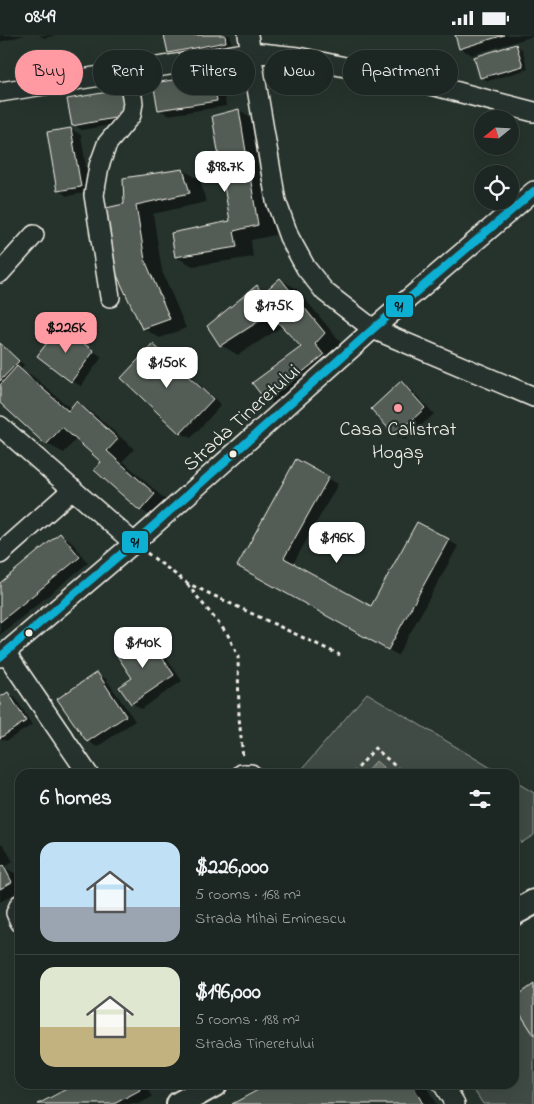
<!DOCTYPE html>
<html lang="en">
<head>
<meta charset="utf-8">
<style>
  :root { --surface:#1c2622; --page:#29322f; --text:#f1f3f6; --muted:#a0a5a5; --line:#3a4340; --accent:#ff9aa2 }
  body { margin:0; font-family:"Indie Flower",sans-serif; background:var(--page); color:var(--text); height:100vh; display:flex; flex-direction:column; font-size:19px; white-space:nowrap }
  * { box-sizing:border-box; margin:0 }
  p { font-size:16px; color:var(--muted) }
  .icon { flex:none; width:28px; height:28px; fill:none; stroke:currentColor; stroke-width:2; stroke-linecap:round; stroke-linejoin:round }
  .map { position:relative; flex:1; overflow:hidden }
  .drawer { position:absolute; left:15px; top:734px; width:504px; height:320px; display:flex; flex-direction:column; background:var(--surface); border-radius:15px; box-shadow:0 5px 20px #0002,0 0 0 1px var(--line) }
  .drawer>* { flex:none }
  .top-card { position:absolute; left:15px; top:15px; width:505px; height:45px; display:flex; gap:10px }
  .needle { width:32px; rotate:252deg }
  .fabs { position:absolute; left:474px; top:75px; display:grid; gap:10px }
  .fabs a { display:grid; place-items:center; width:45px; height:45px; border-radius:50%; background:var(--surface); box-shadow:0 5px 20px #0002,0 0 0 1px var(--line); font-size:25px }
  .price { position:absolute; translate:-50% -42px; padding:0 11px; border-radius:10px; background:#fff; color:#222; font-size:16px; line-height:32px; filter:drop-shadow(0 1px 2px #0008) }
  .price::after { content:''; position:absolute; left:50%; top:30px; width:15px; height:11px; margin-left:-8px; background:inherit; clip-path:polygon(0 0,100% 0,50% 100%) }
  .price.selected { background:var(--accent); color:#111 }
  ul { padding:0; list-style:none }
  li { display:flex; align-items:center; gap:15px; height:125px; padding:0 25px }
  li+li { border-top:1px solid var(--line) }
  li span { display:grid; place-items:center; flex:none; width:140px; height:100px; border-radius:15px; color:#555 }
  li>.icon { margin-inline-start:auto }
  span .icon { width:60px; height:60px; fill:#fffc; stroke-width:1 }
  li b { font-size:21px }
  h2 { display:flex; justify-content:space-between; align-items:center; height:60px; padding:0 25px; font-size:21px }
  .tag { padding:0 18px; border-radius:22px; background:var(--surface); box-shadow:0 5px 20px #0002,0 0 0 1px var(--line); font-size:18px; line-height:45px }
  .tag.selected { background:var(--accent); color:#111 }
  .status { display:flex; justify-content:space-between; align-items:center; height:35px; padding:0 25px; background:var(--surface); direction:ltr }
  .status svg { height:14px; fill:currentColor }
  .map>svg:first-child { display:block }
  .green { fill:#414b45; stroke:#9a9e96 }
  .water { fill:#676f68; stroke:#9fa39b }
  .shadow { fill:#0007; fill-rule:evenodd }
  .building { fill:#525c55; stroke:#f4f1e8 }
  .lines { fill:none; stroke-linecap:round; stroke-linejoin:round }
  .minor-casing { stroke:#f4f1e8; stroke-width:22 }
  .major-casing { stroke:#f4f1e8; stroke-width:28 }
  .path { stroke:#f4f1e8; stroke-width:3; stroke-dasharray:4 4; stroke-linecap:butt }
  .minor { stroke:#26332d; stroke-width:19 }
  .major { stroke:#26332d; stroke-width:24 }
  .bus-1-casing { stroke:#26332d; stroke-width:11 }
  .bus-1 { stroke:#0dafd3; stroke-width:8 }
  .poi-dot { fill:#ff9aa2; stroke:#26332d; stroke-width:2 }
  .bus-dot { fill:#f4f1e8; stroke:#26332d; stroke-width:2 }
  .labels { text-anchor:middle; stroke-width:4.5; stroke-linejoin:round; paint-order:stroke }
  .street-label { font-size:20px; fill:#f4f1e8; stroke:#26332d }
  .poi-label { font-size:20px; fill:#f4f1e8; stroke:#26332d }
  .line-badge { stroke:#26332d; stroke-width:2 }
  .pale-badge-label { font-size:14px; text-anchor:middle; font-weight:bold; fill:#111 }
</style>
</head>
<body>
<div class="status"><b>08:49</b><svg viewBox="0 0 49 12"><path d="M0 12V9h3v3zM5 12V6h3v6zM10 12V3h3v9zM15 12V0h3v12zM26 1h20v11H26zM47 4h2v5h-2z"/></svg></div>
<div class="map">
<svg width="534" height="1069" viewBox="0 0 534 1069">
  <rect width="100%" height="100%" fill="#26332d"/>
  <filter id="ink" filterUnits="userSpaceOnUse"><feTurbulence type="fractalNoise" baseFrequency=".02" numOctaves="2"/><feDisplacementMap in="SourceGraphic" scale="10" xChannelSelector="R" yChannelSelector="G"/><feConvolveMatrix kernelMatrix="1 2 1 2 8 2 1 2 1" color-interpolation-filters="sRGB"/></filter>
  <g filter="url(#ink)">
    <path class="green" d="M367 658 501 739H298Z
      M514 746 534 758V800L521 808 514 798Z
      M514 969 534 1000V1069H483L470 1049H514Z"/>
    <path class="water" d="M376 726 391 739H364Z"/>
    <path class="shadow" d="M0 0H25L0 7Z
      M39 0H56L45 3Z
      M166 0H230L232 11 176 21 169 17Z
      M456 0H534V1L472 20 460 13Z
      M516 11 522 14 528 34 488 46 481 42Z
      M212 40 222 46 226 71 168 80 159 74Z
      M134 60 139 85 82 95 73 90Z
      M239 75 255 85 275 200 251 205 253 222 193 231 176 222 231 187Z
      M71 94 81 100 90 157 67 161 58 155 48 98Z
      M183 135 200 145 206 167 153 179 162 236 186 293 160 303 143 293 125 170Z
      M280 244 297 254 341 308 284 374 267 365 303 313 283 291 238 320 221 310 209 291 257 252 266 257ZM275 274 276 277 227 308V305Z
      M60 292 102 322 81 351 72 346Z
      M0 309 24 330 21 334 34 342 71 374 76 368 93 378 134 414 123 426 171 470 158 485 141 475 96 435 103 427 77 403 64 418 47 409 0 367Z
      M153 310 163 316 221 370 191 403 181 398 123 343Z
      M401 348 410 353 434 379 405 405 396 400Z
      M296 426 338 449 293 529 371 573 418 488 458 511 398 620 238 531Z
      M60 500 70 505 88 528 0 600V549Z
      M146 600 155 606 182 646 141 674 132 668 134 643Z
      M97 639 106 644 135 686 97 712 88 706Z
      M8 659 15 662 32 690 6 706 0 703V664Z
      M0 808 4 810 13 827 4 832 16 839 20 847V856L0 867Z
      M78 1049H145L152 1062 139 1069H41Z
      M274 1049H425L436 1069H237Z"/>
    <path class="building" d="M164 0H225L226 7 168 18Z
      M455 0H504L459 14Z
      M516 9 523 31 480 43 474 22Z
      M213 39 217 66 158 75 153 48Z
      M125 54 130 80 72 91 67 64Z
      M239 74 258 190 234 196 237 212 175 222 171 198 230 186 212 81Z
      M71 93 81 152 57 156 47 97Z
      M183 134 190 158 136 170 145 225 170 284 142 294 116 238 106 173 124 169 123 143Z
      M280 243 325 298 315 309 324 320 266 366 252 348 301 312 270 279 220 311 207 291 257 250 262 259Z
      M60 291 94 316 71 347 37 321Z
      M0 308 19 326 0 346Z
      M153 309 213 364 180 399 121 343Z
      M17 331 68 376 76 366 118 404 107 416 155 459 140 476 94 435 101 427 62 392 46 410 0 368V350Z
      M401 346 425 373 395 401 371 374Z
      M296 424 329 442 284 523 371 571 417 487 449 504 388 615 237 531Z
      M60 498 80 522 0 587V548Z
      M146 599 174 640 131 669 119 652 132 643 116 619Z
      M97 637 126 681 87 707 57 664Z
      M8 657 26 686 0 703V662Z
      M3 830 12 847 0 854V832Z
      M534 949V1000L514 969V963Z
      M76 1049H137L140 1055 114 1069H38Z
      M269 1049H412L423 1069H232Z"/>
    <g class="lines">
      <defs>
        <path id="minor" d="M248 0 276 166 289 202 306 233 325 257 373 294 534 362
          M0 57 251 17 298 22 439 52 534 77
          M0 238 34 200
          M110 262 94 160 99 131 107 109 131 80 133 68 128 37
          M0 391 134 508
          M0 519 73 454
          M5 617 88 739
          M0 622 134 508 373 294 534 156
          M242 739H251
          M20 869 16 878 20 887
          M443 1049 455 1069"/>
        <path id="major" d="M514 878 534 867
          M179 1069 215 1049"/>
      </defs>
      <use href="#minor" class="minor-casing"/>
      <use href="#major" class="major-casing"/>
      <path class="path" d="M147 518 187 548 340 620
        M187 549 228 600 238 621 239 682 243 723
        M353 739 375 713 404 739"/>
      <use href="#minor" class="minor"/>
      <use href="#major" class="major"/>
      <defs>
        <path id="bus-1" d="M0 622 134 508 373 294 534 156"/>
      </defs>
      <use href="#bus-1" class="bus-1-casing"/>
      <use href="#bus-1" class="bus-1"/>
    </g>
  </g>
  <circle class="poi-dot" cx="398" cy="373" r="5"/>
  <g class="bus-dot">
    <circle cx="233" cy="419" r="4.5"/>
    <circle cx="29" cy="598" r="4.5"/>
  </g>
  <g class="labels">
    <g class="street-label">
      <text transform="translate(241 382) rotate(-42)" y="7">Strada Tineretului</text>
    </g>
    <g class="poi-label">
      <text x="398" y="400">Casa Calistrat<tspan x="398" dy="23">Hogaș</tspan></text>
    </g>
  </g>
  <g class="line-badge">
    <rect x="385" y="259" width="29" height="24" rx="5" fill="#0dafd3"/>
    <rect x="121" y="495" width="28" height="24" rx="5" fill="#0dafd3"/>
  </g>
  <g class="pale-badge-label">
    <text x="399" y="276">91</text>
    <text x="135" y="512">91</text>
  </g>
</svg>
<div class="fabs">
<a><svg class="needle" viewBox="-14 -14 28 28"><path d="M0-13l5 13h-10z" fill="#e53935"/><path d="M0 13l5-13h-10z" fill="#a0a5a5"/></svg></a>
<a><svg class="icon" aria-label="locate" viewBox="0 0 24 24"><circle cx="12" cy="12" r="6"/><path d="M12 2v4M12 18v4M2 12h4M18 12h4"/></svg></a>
</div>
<b class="price" style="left:225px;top:158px">$98.7K</b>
<b class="price" style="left:274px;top:297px">$175K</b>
<b class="price selected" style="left:66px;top:319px">$226K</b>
<b class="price" style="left:167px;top:354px">$150K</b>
<b class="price" style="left:337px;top:529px">$196K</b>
<b class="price" style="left:143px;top:634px">$140K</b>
<div class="top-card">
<a class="tag selected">Buy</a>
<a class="tag">Rent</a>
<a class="tag">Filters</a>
<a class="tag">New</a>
<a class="tag">Apartment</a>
</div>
<section class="drawer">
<h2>6 homes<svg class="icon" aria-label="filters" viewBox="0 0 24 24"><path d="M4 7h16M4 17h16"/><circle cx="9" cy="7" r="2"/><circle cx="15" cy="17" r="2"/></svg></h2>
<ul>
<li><span style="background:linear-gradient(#bfe0f5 65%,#9aa5b1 0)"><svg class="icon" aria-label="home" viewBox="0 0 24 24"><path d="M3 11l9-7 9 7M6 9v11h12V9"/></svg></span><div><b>$226,000</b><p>5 rooms · 168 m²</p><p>Strada Mihai Eminescu</p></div></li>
<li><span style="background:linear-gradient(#dfe7d0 60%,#c2b280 0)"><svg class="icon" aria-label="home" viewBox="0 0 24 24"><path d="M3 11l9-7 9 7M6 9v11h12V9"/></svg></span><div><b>$196,000</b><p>5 rooms · 188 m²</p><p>Strada Tineretului</p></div></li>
</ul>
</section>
</div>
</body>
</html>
